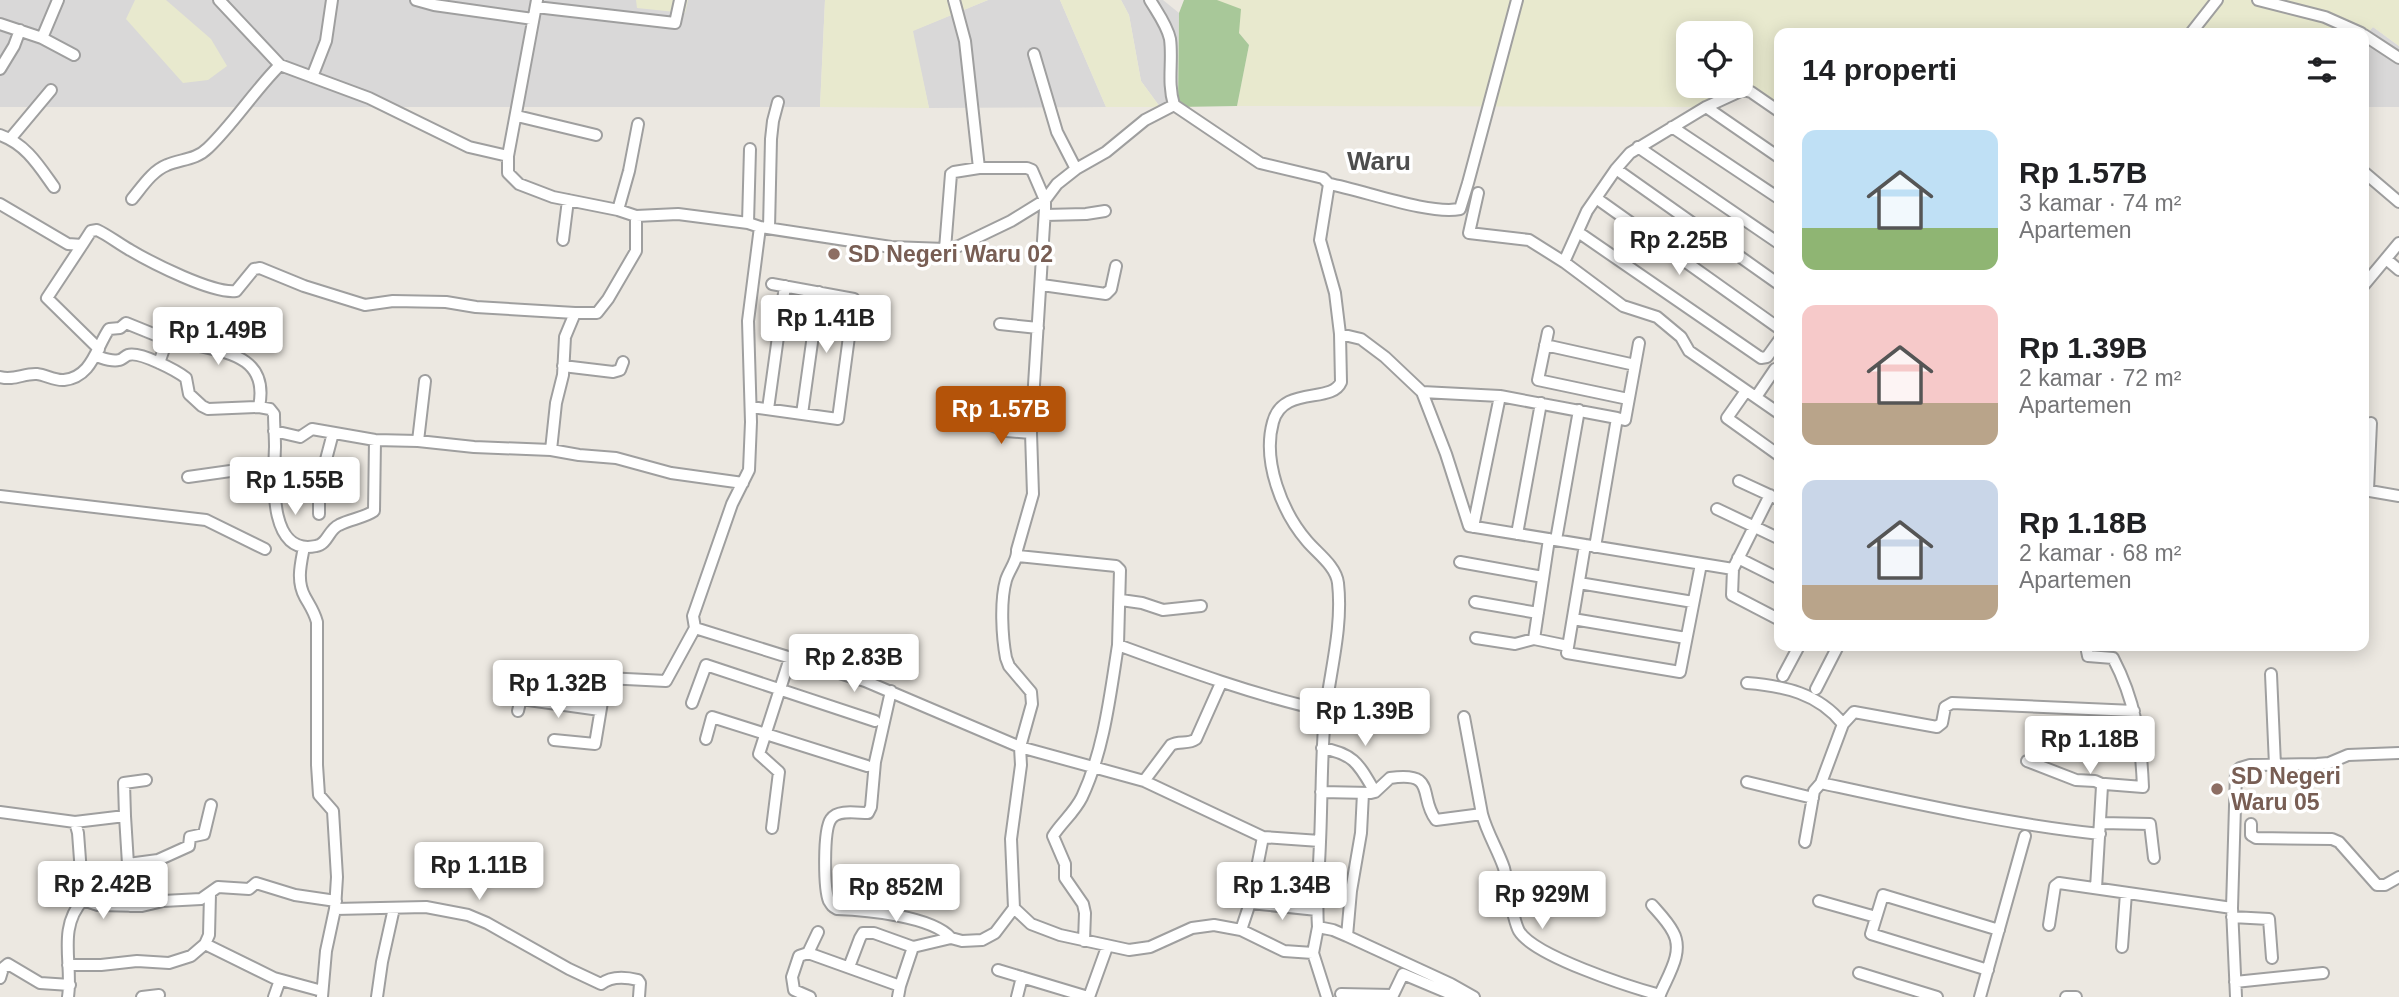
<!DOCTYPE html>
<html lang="id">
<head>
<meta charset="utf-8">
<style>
  :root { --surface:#fff; --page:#f6f6f6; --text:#202124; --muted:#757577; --accent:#b45309 }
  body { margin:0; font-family:Arial,sans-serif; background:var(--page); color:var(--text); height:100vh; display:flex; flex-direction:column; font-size:26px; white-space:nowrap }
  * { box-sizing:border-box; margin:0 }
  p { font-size:23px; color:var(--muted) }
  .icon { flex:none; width:38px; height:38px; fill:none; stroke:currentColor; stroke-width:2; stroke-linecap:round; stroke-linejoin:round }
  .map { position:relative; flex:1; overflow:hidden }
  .drawer { position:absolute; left:1774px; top:28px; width:595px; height:623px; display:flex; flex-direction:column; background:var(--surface); border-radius:14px; box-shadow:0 4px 18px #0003 }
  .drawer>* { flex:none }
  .tools { position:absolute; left:1676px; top:21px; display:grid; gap:14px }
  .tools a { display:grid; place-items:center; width:77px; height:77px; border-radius:14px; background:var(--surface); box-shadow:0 4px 18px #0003; font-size:35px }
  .price { position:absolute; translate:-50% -60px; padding:0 16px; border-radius:7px; background:#fff; color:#222; font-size:23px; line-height:46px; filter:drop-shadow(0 2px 4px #0008) }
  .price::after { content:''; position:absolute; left:50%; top:42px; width:21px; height:16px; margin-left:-10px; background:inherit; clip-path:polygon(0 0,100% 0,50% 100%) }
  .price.active { background:var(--accent); color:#fff }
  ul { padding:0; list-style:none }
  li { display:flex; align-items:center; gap:21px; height:175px; padding:0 28px }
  li span { display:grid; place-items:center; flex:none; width:196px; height:140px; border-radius:14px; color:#555 }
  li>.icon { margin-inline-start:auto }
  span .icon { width:84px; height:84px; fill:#fffc; stroke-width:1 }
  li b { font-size:30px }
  h2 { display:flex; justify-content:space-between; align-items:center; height:84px; padding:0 28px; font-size:30px }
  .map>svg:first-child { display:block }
  .residential { fill:#d9d8d8 }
  .farmland { fill:#e8e9ce; fill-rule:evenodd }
  .forest { fill:#a8c899 }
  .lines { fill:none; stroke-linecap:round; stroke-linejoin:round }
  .street-casing { stroke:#9f9f9f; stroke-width:14 }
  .street { stroke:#fff; stroke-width:10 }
  .education-dot { fill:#8d6e63; stroke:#fff; stroke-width:2.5 }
  .labels { text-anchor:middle; stroke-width:7; stroke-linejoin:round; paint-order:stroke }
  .education-label { font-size:23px; font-weight:bold; fill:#785e54; stroke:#fff; text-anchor:start }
  .quarter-label { font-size:26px; font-weight:bold; fill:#4e4e4e; stroke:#fff }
</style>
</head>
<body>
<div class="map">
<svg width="2399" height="997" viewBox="0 0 2399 997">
  <rect width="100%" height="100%" fill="#ece8e1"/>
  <path class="residential" d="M0 0H825L820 107H0Z
    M988 0H1060L1106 107 929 108 912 31Z
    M1121 0H1163L1179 13 1177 107H1160L1141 81 1129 15Z
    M2373 27 2399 46V107H2364V37Z"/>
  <path class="farmland" d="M135 0H166L211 39 227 66 208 80 183 83 126 19Z
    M636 0H688L685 13 637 8Z
    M825 0H988L913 31 929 108 820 107Z
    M1060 0H1121L1129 15 1141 81 1160 107H1106Z
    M1217 0H2399V46L2373 27 2364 37V33H1780V108L1753 89 1736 87 1706 107 1237 106 1249 45 1239 33ZM1689 33H1741V86H1689Z"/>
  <path class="forest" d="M1184 0H1217L1241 9 1239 33 1249 45 1237 106 1178 107 1179 13Z"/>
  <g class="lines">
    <defs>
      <path id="street" d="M219 0 280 65
        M416 0 434 5 533 19
        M537 0 508 156V173L519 184 553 197 618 210 636 216 678 214 748 223 760 227 891 247 945 249 959 246 1011 221 1045 200 1057 184 1076 169 1106 152 1145 120 1174 105
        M954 0 965 41 979 168
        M1150 0C1157 12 1167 25 1170 39 1173 61 1167 82 1174 105L1260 163 1323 178 1329 184C1363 190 1428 215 1460 209L1468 183 1517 0
        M2258 0 2325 17 2361 33
        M536 7 675 23 680 0
        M0 24 42 38 58 0
        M2191 33 2217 0
        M2364 35 2399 58
        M42 38 74 55
        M1034 54 1057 132 1076 169
        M0 69 14 46 20 30
        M312 77 326 41 332 0
        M1706 107 1780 158
        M517 116 596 135
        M1672 127 1780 199
        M0 135C26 144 39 166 54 187
        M10 139 51 90
        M1638 147 1780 244
        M1616 169 1780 285
        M2365 173 2399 202
        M1478 193 1469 233 1529 240 1564 262 1623 306 1657 317 1681 337 1689 351 1780 414
        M1596 198 1780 329
        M132 199C142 187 152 171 167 165 181 159 196 160 208 148 234 123 254 91 280 65L369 98 469 147 508 156
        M0 204 68 244 82 245 91 231 97 230C108 235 119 244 130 250 152 263 213 294 236 291L254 269 260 268 304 286 365 305 393 301 446 302 476 307 575 313
        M618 210 629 171 638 124
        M1045 215 1086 214 1105 211
        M748 223 750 149
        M769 228 771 139 773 121 778 102
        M1578 232 1761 358 1767 357 1780 339
        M563 240 568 200
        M82 245 47 298 99 349
        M945 249 951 174 954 172 979 168H1027L1032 170 1045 200V209L1031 433 1033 494 1017 550C1018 560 1009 570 1006 580 1000 601 1002 637 1006 658L1009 666 1031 692 1032 704 1020 747 1021 765 1011 839 1014 908 1031 924 1060 935 1129 950 1150 947 1192 928 1214 925 1241 930 1284 951 1313 953
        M2386 259 2399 270
        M1564 262 1587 211 1616 169 1630 153 1706 107 1743 90 1751 92 1780 112
        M1042 285 1106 294 1111 289 1116 266
        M2364 285 2399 243
        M1000 324 1038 328
        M1548 332 1538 380 1628 399
        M1340 334 1361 339 1385 357 1422 392 1446 454 1469 526 1733 569 1770 495
        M1545 345 1635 365
        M96 356C103 358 111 362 119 360 122 360 125 356 128 355 140 351 177 371 186 378L189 394 202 406 208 409 259 407 270 409 274 414C274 425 275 436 275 447 274 476 267 557 316 546 328 544 328 530 339 525 350 519 364 518 374 511L375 440
        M159 363 166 343 172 339C211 352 271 348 259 407
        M563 366 613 372 620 370 623 362
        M0 377C14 381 24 373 37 374 46 375 55 381 64 380 92 377 96 348 109 329L120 328 126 323 168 340
        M1746 391 1727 418 1780 456
        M1422 392 1500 396 1617 418 1595 547
        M1756 397 1775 369 1780 372
        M751 407 838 419 854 299 772 284
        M768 409 785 286
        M802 414 819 292
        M1617 418 1625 420 1639 343
        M981 421 1006 431 1031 433
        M274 431 300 437 312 429 375 440 418 441 474 447 551 450 579 455 616 458 671 473 743 483
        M418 441 425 381
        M551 450 556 403 563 375 565 337 575 313H597L608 299 636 251V216
        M188 477 273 465 324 472
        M1739 481 1780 500
        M2364 490 2399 496
        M2368 490 2371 423
        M0 496 206 520 265 549
        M1717 509 1780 539
        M319 514V486L333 433
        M1473 527 1500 396
        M1517 534 1541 403
        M1556 540 1579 410
        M1585 545 1567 653 1680 672 1701 564
        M304 547C301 563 296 581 305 597 310 606 314 611 317 622V765L319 795 333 811 337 877 335 909 326 951 322 997
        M1018 556 1116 566 1120 570 1118 645C1186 670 1254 695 1326 711
        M1738 558 1780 579
        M1460 562 1543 577
        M1733 569 1732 595 1780 620
        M1579 583 1693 602
        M1121 600 1142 603 1163 610 1201 606
        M1475 602 1538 613
        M1573 619 1686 638
        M695 628 865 681 1020 747 1144 781 1263 837 1320 841
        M1476 638 1515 644 1534 639 1568 646
        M1534 639 1549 539
        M2086 646 2088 656 2113 658C2135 700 2141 739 2143 787L2105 784 2102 786 2096 888
        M2271 674 2275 765
        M1783 676 1799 646
        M1747 683C1784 686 1818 693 1843 724
        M1816 689 1838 646
        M891 691 875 762 871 807 868 813C857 813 838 809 831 819 823 830 824 889 829 901 832 906 832 906 837 909 865 910 932 916 951 938
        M521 699 600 710
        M692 703 706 665 875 721
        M518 711 528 667 606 678 666 681 695 628 693 616 732 504 749 470 751 422 748 321 760 227
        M706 739 712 717 867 766
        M554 740 595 744 606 678
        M1322 748C1355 754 1359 765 1375 792
        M2027 761 2076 780 2095 781 2104 785
        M1144 781 1171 745C1179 740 1188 745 1196 739L1221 683
        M1747 782 1813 798
        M1821 783C1913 803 2006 824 2100 834
        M1321 792 1371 793 1375 792 1390 778C1438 771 1418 797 1436 820L1482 814 1464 717
        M0 812 75 822 125 816 128 864
        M1482 814C1487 833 1498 850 1504 868 1508 885 1512 918 1519 931 1534 956 1630 987 1660 995
        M125 816 124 783 146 780
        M2101 823 2150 824 2154 858
        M2251 824V835L2256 838 2332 839 2339 842 2377 885H2385L2399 877
        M772 828 779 772 759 754 790 658
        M1805 842 1814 791 1821 783 1843 724 1854 712 1937 727 1942 723 1945 707 1952 703 2134 711
        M210 894 209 935 205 944 274 978 322 991
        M83 900 98 905 142 906 163 901 201 899 218 887 249 889 256 883 295 895 336 901
        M1819 901 1876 917
        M1250 903 1317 910
        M1652 905C1659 913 1668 922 1673 932 1685 953 1666 978 1659 997
        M130 906 128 864 158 860 189 846 190 837 204 834 211 805
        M335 909 426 907 468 915 487 923 569 969 601 984
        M2232 917 2269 919 2272 958
        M2049 925 2055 886 2059 883 2232 908
        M1318 927 1333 930 1347 936 1451 984 1474 997
        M1241 930 1250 903 1263 837
        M1347 936 1351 891 1361 833 1363 793
        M1084 941 1085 913 1083 904 1065 878V864L1053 836C1061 823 1074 813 1082 797 1104 750 1110 696 1118 645
        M913 947 951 938 962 941 982 940 995 933 1014 908
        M2122 947 2126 893
        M808 953 818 932
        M68 965H101L137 961 169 963 191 956 205 944
        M849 967 860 938 863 933H874L913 947 900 986
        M998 970 1088 997
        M1988 970 1871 934 1883 895 1999 930
        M1859 973 1937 997
        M0 978 3 968 8 964 40 983 70 985
        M2235 982 2323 973
        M601 984C611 976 626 977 638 980L640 983 639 997
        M1341 994 1392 995
        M68 997C73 964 57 928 83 900L78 833 75 822
        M142 997 159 995
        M274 997 280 980
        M377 997 382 962 394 908
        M810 997 794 990 792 977 799 956 808 953 900 986 898 997
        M1017 997 1022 977
        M1089 997 1107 947
        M1327 997 1313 953 1318 927C1316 899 1319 871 1320 842 1322 800 1321 757 1325 715 1330 671 1343 628 1338 583 1336 566 1317 553 1307 541 1282 512 1262 461 1273 422 1283 385 1332 404 1341 382L1340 334 1335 293 1320 240 1329 184
        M1392 997 1403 974 1458 997
        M1980 997 2025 836
        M2066 997H2076
        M2236 997 2232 908 2236 772 2240 768 2250 765 2317 764 2329 763 2348 755 2399 753"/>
    </defs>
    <use href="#street" class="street-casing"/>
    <use href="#street" class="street"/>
  </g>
  <g class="education-dot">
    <circle cx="834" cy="254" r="7"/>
    <circle cx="2217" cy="789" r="7"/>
  </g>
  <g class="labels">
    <g class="education-label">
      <text x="848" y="262">SD Negeri Waru 02</text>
      <text x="2231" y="784">SD Negeri<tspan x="2231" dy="26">Waru 05</tspan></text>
    </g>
    <g class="quarter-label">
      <text x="1379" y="170">Waru</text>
    </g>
  </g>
</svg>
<div class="tools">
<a><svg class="icon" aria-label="locate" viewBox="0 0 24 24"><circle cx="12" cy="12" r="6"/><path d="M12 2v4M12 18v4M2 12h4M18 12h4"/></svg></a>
</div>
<b class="price" style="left:1679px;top:277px">Rp 2.25B</b>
<b class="price" style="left:826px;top:355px">Rp 1.41B</b>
<b class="price" style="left:218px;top:367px">Rp 1.49B</b>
<b class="price active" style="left:1001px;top:446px">Rp 1.57B</b>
<b class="price" style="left:295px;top:517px">Rp 1.55B</b>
<b class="price" style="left:854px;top:694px">Rp 2.83B</b>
<b class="price" style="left:558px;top:720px">Rp 1.32B</b>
<b class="price" style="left:1365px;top:748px">Rp 1.39B</b>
<b class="price" style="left:2090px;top:776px">Rp 1.18B</b>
<b class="price" style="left:479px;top:902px">Rp 1.11B</b>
<b class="price" style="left:103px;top:921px">Rp 2.42B</b>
<b class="price" style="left:1282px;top:922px">Rp 1.34B</b>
<b class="price" style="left:896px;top:924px">Rp 852M</b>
<b class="price" style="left:1542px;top:931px">Rp 929M</b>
<section class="drawer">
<h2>14 properti<svg class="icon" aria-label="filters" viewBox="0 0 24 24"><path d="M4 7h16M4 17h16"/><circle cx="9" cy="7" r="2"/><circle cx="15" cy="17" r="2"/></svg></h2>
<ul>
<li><span style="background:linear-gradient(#bfe0f5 70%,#8fb573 0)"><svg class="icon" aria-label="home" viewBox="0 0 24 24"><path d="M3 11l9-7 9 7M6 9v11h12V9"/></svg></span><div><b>Rp 1.57B</b><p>3 kamar · 74 m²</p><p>Apartemen</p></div></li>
<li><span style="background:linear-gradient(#f6c9c9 70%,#b9a48a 0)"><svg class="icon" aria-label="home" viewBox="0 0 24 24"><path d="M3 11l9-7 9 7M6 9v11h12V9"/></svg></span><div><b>Rp 1.39B</b><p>2 kamar · 72 m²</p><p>Apartemen</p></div></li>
<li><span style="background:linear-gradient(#c9d6e8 75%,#b9a48a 0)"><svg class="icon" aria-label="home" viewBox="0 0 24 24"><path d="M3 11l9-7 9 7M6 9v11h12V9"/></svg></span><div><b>Rp 1.18B</b><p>2 kamar · 68 m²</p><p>Apartemen</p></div></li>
</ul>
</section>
</div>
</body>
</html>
